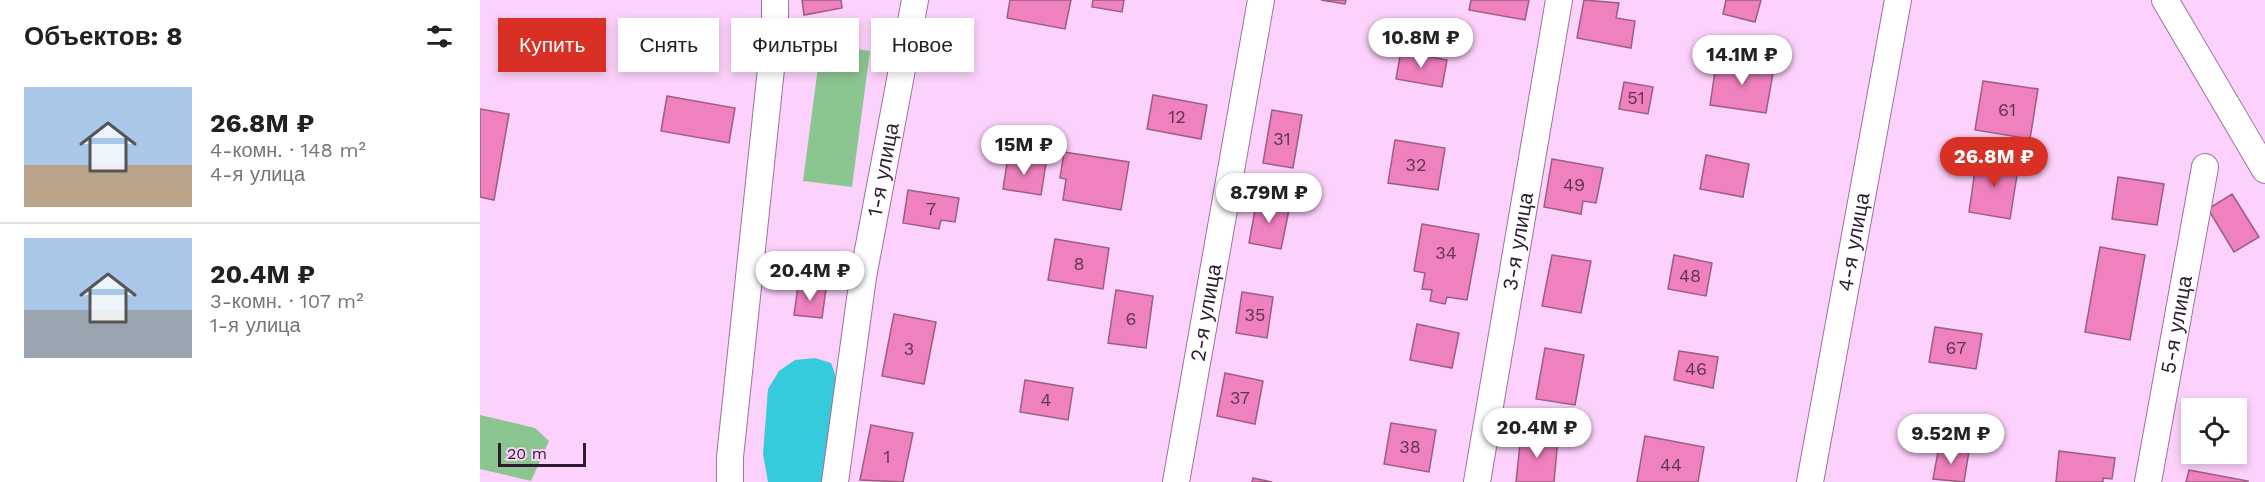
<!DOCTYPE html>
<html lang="ru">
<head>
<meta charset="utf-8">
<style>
  :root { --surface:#fff; --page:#f6f6f6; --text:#202124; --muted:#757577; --line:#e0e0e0; --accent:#d93025 }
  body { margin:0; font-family:"Work Sans",sans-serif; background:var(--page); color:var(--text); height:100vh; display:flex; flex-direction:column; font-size:22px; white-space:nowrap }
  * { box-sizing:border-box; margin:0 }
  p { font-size:20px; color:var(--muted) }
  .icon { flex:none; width:33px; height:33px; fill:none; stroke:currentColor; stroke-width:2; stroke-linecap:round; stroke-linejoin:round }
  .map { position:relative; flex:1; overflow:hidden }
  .details { display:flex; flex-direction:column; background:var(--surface); width:480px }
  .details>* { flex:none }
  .banner { position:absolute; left:18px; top:18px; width:570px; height:54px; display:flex; gap:12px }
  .tools { position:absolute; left:1701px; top:398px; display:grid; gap:12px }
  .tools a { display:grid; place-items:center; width:66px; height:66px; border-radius:0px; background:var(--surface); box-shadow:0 3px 9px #0003; font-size:30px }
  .scale { position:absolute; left:18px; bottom:15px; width:88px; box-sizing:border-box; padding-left:6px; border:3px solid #2f1b2f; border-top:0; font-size:16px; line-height:21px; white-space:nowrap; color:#2f1b2f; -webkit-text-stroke:4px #fcd1fb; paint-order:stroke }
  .price { position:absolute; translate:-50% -51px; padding:0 14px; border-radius:21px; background:#fff; color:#222; font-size:20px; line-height:39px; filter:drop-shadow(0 2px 3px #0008) }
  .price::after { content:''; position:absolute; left:50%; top:36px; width:18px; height:14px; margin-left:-9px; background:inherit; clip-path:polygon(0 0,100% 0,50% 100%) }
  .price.active { background:var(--accent); color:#fff }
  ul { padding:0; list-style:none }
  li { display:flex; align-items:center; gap:18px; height:150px; padding:0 24px }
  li+li { border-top:2px solid var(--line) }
  li span { display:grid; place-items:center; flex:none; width:168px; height:120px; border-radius:0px; color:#555 }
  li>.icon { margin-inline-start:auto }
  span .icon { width:72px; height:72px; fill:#fffc; stroke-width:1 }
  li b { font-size:26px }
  h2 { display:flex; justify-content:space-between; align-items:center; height:72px; padding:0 24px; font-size:26px }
  .chip { padding:0 21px; border-radius:0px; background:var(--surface); box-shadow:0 3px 9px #0003; font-size:21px; line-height:54px }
  .chip.active { background:var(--accent); color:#fff }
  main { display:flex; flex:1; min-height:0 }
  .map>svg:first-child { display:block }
  .green { fill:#8bc691 }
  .water { fill:#35cbdc }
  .building { fill:#ef81be; stroke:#9b5e7f; stroke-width:1.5 }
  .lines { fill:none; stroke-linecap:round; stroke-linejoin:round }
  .minor-casing { stroke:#a070a0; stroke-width:28 }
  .minor { stroke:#fff; stroke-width:26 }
  .labels { text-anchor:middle; stroke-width:5; stroke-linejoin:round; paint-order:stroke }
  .number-label { font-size:18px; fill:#5f3453 }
  .street-label { font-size:21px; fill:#2f1b2f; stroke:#fcd1fb }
</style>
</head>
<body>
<main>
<section class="details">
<h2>Объектов: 8<svg class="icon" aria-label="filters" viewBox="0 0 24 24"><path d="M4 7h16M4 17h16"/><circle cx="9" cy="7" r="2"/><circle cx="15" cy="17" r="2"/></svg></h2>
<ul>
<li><span style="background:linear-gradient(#a9c7e8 65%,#b9a48a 0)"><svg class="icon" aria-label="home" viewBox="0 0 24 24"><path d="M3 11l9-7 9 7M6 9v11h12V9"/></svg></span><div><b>26.8M ₽</b><p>4-комн. · 148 m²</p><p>4-я улица</p></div></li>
<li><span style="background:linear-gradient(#a9c7e8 60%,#9aa5b1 0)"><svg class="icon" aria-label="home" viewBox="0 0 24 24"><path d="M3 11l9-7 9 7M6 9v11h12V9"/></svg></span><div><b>20.4M ₽</b><p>3-комн. · 107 m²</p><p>1-я улица</p></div></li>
</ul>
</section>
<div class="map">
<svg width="1785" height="482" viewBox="0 0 1785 482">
  <rect width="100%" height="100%" fill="#fcd1fb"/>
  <path class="green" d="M341 44 390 51 372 187 323 181Z
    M0 415 55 428 69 441 51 481 0 469Z"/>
  <path class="water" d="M335 358 351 363 355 374V389L342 482H288L283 454 288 389 299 371 315 360Z"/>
  <path class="building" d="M322 0H361L362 8 324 15Z
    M530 0H591L585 29 527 18Z
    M613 0H644L642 12 612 7Z
    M841 0H866L865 4Z
    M991 0H1049L1045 20 989 10Z
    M1104 0 1139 3 1136 18 1155 21 1151 48 1097 38Z
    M1246 0H1281L1275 22 1243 14Z
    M921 51 967 60 962 87 916 79Z
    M1237 58 1294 67 1286 113 1230 105Z
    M1503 81 1558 89 1550 139 1495 130Z
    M1144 82 1173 87 1168 114 1139 109Z
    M673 95 727 105 721 139 667 129Z
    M187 96 255 108 249 143 181 131Z
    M0 109 29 114 14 200 0 197Z
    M792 110 822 115 813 168 783 163Z
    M915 140 965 148 958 190 908 183Z
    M584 152 649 162 641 210 583 200 586 179 580 178Z
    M1226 155 1269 164 1263 197 1220 189Z
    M528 157 566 163 561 195 523 189Z
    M1497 157 1539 163 1530 219 1489 212Z
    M1072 159 1123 168 1116 203 1103 201 1101 214 1064 207Z
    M1638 177 1684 184 1677 225 1632 219Z
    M428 190 479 198 475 222 461 220 459 229 423 223Z
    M1752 194 1779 237 1754 252 1728 209Z
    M777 199 810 205 801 249 769 243Z
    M942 224 999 234 987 300 967 297 965 304 950 301 952 290 942 289 945 273 934 271Z
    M575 239 629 248 623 289 568 280Z
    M1620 247 1665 255 1650 340 1605 332Z
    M1072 255 1111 261 1101 313 1062 306Z
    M1194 255 1232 263 1226 296 1188 289Z
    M318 286 346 289 342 318 314 315Z
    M636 290 673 296 666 348 628 343Z
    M762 292 793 297 787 338 756 333Z
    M414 314 456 322 444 384 402 376Z
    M937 324 979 333 972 368 930 360Z
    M1455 327 1502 334 1496 369 1449 362Z
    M1065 348 1104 355 1095 405 1056 399Z
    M1199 351 1238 357 1233 388 1194 380Z
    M745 373 783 381 775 424 737 416Z
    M545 380 593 388 588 420 540 412Z
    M911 423 956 430 949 472 904 464Z
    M391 425 433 433 423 482 380 480Z
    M1041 435 1078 438 1074 482H1036Z
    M1165 436 1224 447 1218 482H1157Z
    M1459 446 1489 451 1484 482 1453 479Z
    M1579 451 1635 458 1632 479 1623 478V482H1576Z
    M1709 470 1768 481V482H1706Z
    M773 478 792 482H772Z"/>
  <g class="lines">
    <defs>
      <g id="minor">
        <path d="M1685 0 1785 170"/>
        <path d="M250 482V457L295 31V0"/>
        <path id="s1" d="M355 482 383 277 435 0"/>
        <path id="s2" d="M696 482 781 0"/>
        <path id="s3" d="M997 482 1079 0"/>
        <path id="s4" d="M1330 482 1418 0"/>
        <path id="s5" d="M1668 482 1725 167"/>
      </g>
    </defs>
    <use href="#minor" class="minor-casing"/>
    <use href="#minor" class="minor"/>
  </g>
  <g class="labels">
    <g class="number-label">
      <text x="1156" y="104">51</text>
      <text x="1527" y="116">61</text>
      <text x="697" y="123">12</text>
      <text x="802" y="145">31</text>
      <text x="936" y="171">32</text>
      <text x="1094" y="191">49</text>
      <text x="451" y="215">7</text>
      <text x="966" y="259">34</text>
      <text x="599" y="270">8</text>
      <text x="1210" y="282">48</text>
      <text x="775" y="321">35</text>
      <text x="651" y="325">6</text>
      <text x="1476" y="354">67</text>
      <text x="429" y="355">3</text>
      <text x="1216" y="375">46</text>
      <text x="760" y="404">37</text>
      <text x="566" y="406">4</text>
      <text x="930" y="453">38</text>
      <text x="407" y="463">1</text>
      <text x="1191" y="471">44</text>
    </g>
    <g class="street-label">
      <text dy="7" stroke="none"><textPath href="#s1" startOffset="316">1-я улица</textPath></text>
      <text dy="7" stroke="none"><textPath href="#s3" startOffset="244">3-я улица</textPath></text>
      <text dy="7" stroke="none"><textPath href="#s4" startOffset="244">4-я улица</textPath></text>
      <text dy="7" stroke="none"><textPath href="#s2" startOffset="172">2-я улица</textPath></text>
      <text dy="7" stroke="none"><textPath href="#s5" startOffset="160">5-я улица</textPath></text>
    </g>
  </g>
</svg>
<div class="tools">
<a><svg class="icon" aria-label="locate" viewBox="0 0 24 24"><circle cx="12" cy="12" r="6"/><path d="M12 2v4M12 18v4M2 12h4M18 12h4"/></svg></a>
</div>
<div class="scale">20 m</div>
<b class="price" style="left:941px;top:69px">10.8M ₽</b>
<b class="price" style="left:1262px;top:86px">14.1M ₽</b>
<b class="price" style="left:544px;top:176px">15M ₽</b>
<b class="price active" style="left:1514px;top:188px">26.8M ₽</b>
<b class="price" style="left:789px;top:224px">8.79M ₽</b>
<b class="price" style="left:330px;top:302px">20.4M ₽</b>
<b class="price" style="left:1057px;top:459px">20.4M ₽</b>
<b class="price" style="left:1471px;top:465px">9.52M ₽</b>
<div class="banner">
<a class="chip active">Купить</a>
<a class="chip">Снять</a>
<a class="chip">Фильтры</a>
<a class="chip">Новое</a>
</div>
</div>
</main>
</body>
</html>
